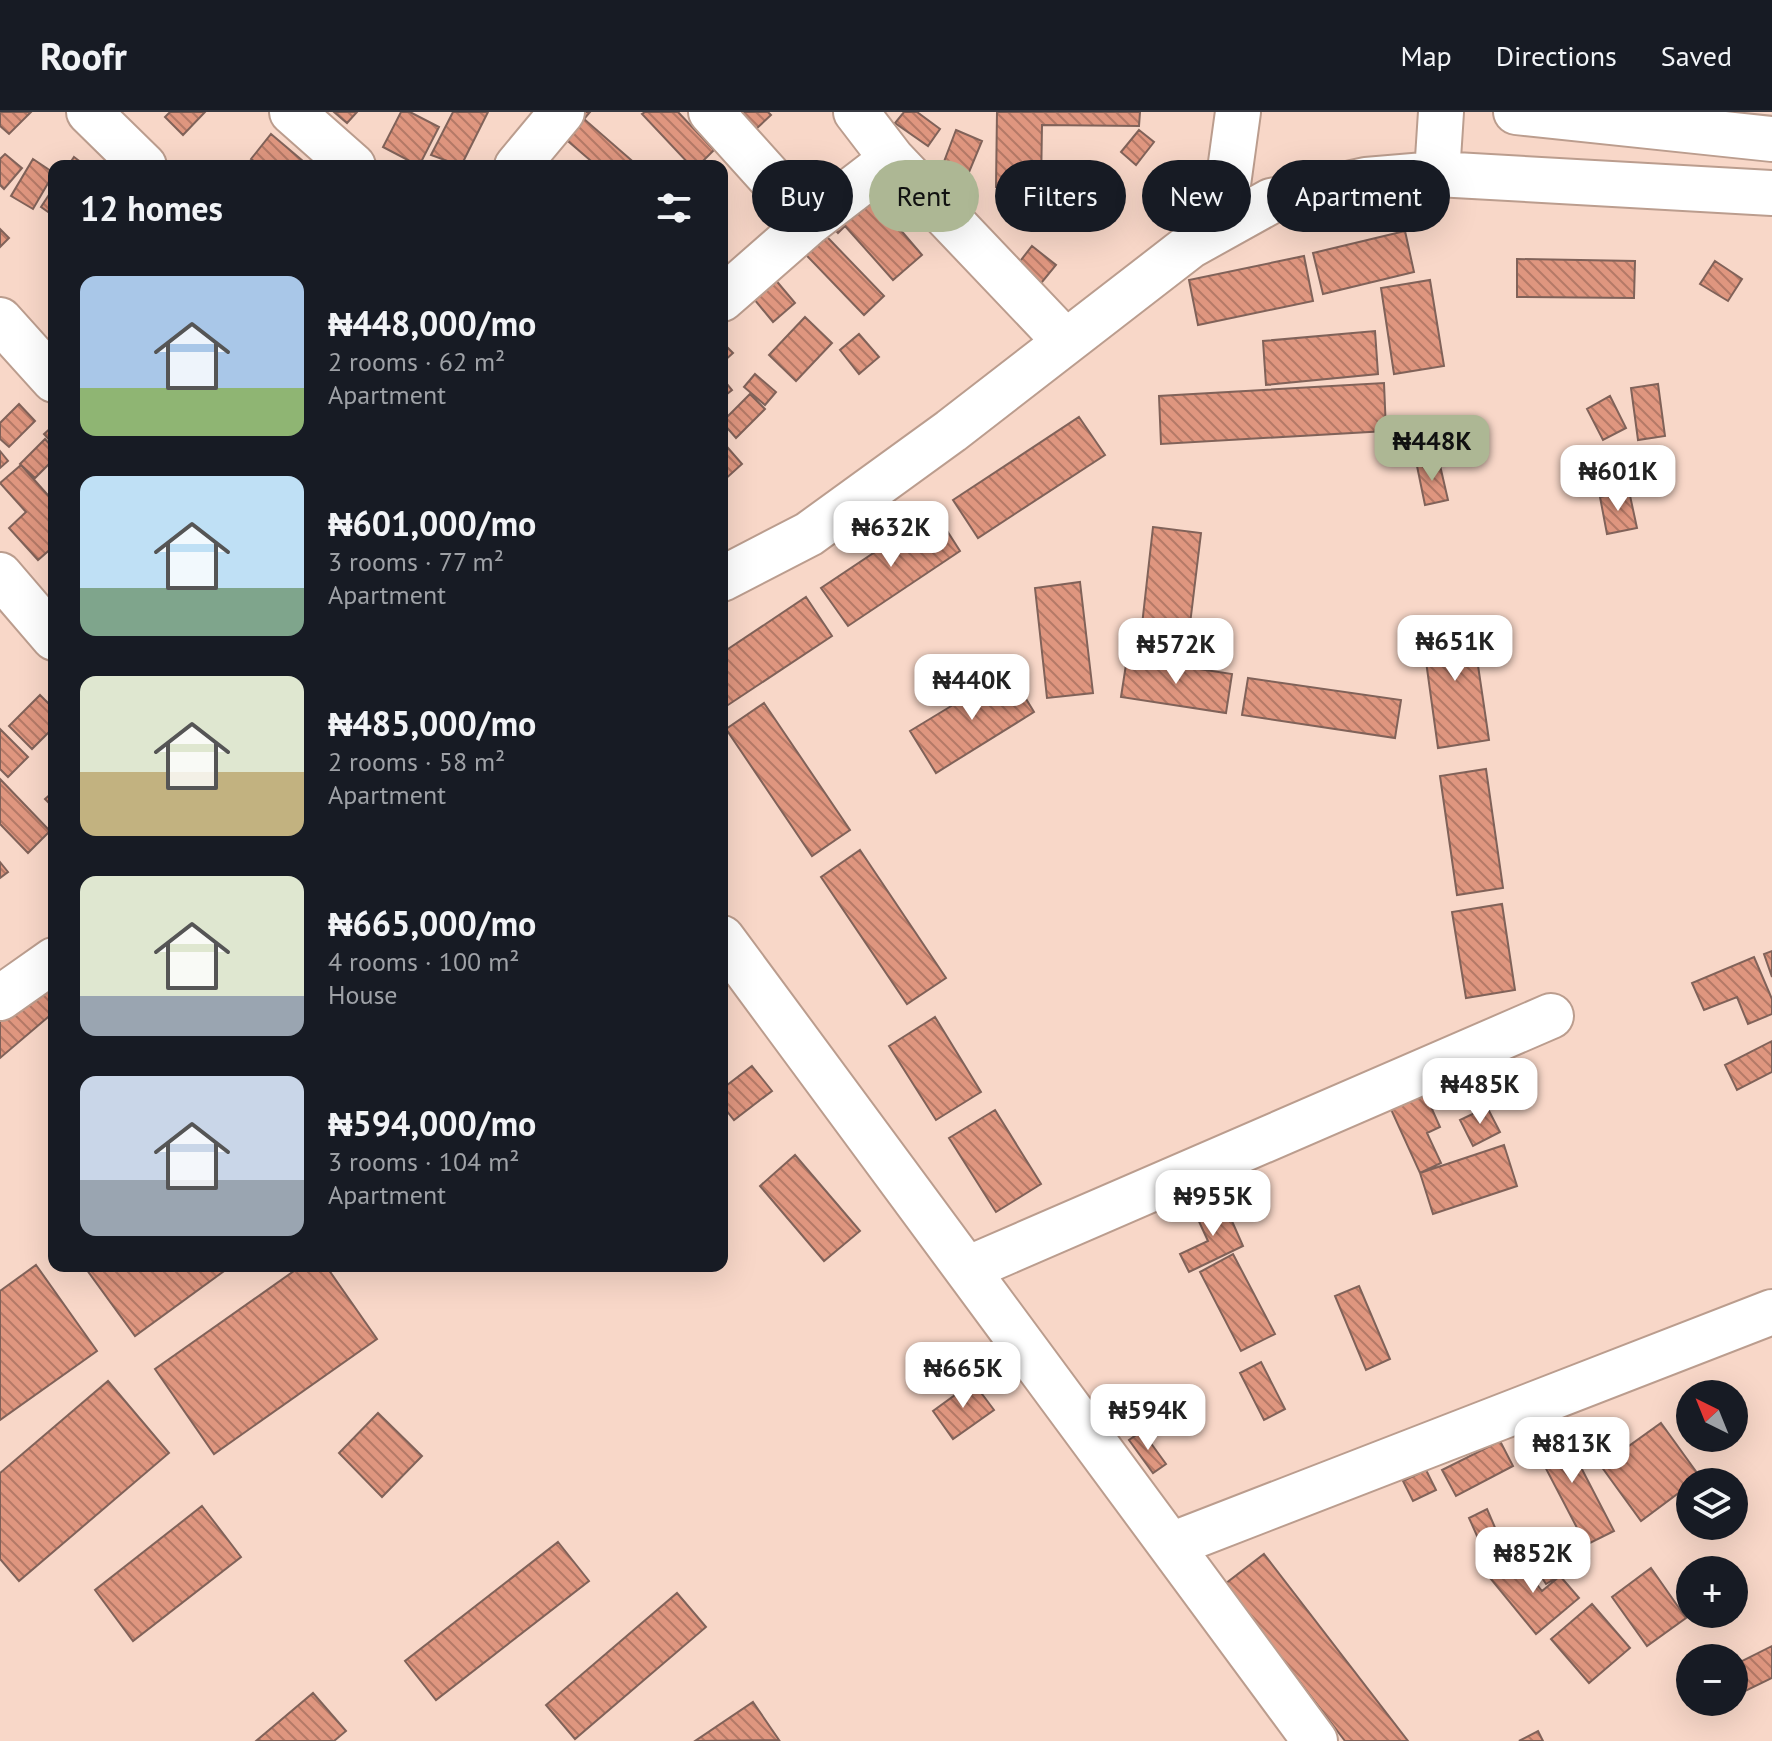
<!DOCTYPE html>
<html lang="en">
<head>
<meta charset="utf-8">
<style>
  :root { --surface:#171b24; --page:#242831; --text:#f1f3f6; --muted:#9ea1a6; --line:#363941; --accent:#adb794 }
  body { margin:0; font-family:"PT Sans",sans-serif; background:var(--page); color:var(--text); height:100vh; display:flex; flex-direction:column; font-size:30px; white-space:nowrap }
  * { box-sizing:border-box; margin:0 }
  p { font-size:26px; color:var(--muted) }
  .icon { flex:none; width:44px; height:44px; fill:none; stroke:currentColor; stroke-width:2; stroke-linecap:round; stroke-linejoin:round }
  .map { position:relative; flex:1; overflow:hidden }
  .panel { position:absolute; left:48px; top:48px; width:680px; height:1112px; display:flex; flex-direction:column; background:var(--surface); border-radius:16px; box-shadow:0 8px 32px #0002 }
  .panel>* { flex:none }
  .top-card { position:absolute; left:752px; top:48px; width:760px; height:72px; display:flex; gap:16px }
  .needle { width:52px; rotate:317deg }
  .fabs { position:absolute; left:1676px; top:1268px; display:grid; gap:16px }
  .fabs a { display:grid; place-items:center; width:72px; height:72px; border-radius:50%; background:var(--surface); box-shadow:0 8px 32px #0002; font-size:40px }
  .price { position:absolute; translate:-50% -68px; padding:0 18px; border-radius:16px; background:#fff; color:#222; font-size:26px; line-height:52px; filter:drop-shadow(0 2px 4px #0008) }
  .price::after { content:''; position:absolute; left:50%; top:48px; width:24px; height:18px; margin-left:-12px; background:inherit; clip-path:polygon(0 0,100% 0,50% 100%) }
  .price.current { background:var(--accent); color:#111 }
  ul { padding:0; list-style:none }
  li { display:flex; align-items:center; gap:24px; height:200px; padding:0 32px }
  li span { display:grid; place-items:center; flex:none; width:224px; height:160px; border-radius:16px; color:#555 }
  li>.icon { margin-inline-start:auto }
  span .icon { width:96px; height:96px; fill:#fffc; stroke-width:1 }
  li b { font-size:34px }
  h2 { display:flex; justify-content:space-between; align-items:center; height:96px; padding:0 32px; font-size:34px }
  .pill { padding:0 28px; border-radius:36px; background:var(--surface); box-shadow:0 8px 32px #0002; font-size:28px; line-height:72px }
  .pill.current { background:var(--accent); color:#111 }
  header { display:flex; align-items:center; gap:48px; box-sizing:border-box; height:112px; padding:0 40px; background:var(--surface); border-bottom:2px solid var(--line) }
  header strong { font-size:38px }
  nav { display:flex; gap:44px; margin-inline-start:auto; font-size:28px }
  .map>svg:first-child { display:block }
  .building { fill:url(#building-back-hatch); stroke:#806259; stroke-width:2 }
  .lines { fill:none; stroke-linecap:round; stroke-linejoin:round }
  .minor-casing { stroke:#bb9d8e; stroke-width:48 }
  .minor { stroke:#fff; stroke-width:44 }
</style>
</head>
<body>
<header>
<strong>Roofr</strong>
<nav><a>Map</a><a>Directions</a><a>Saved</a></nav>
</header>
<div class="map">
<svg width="1772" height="1629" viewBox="0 0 1772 1629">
  <defs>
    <pattern id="building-back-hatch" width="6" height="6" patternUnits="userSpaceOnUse" patternTransform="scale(2)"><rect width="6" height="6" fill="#df967f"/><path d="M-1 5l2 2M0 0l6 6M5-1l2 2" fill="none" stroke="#b47967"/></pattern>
  </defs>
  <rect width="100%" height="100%" fill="#f8d7c8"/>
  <path class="building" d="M0 0H31L9 22 0 14Z
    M170 0H205L183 23 165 5Z
    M334 0H357L347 11Z
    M401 0H410L439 15 419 54 383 35Z
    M453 0H488L461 54 431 43Z
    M561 0H590L584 7 638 54H597L549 13Z
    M645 0H678L714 38 698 54H691L642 2Z
    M740 0H768L771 3 756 17Z
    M904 0H917L940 17 928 34 895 11Z
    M997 0H1140L1139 14 1042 13 1041 75H996Z
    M956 18 982 29 967 65 942 55Z
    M1139 18 1154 30 1136 53 1121 40Z
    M271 22 304 50 301 54H260L251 47Z
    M5 42 22 56 4 77 0 73V47Z
    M74 45 86 54H68Z
    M33 47 54 61 33 97 11 84Z
    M857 67 922 143 893 168 845 114 838 121 819 100Z
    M54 75V104L41 95Z
    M805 102 884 184 864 203 785 121Z
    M0 117 9 126 0 135Z
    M1405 119 1414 160 1323 182 1313 141Z
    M1032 134 1056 153 1033 181 1010 162Z
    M1304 144 1313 189 1198 213 1189 168Z
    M757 146 795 191 773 210 735 164Z
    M1517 147 1635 149 1634 186 1517 185Z
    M1715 149 1742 167 1728 189 1700 172Z
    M1430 168 1444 254 1394 262 1381 176Z
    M805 205 832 231 796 269 769 243Z
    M1375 219 1378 262 1266 273 1263 229Z
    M859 222 879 245 859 262 840 238Z
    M722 230 733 241 722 251Z
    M755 262 776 280 765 293 744 275Z
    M722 266 732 278 722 286Z
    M1384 271 1386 319 1161 332 1159 284Z
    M1658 272 1665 324 1638 328 1631 276Z
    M750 282 765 297 736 326 722 310Z
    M1610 284 1626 316 1603 328 1587 297Z
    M19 292 35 309 9 335 0 327V311Z
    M1079 305 1105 343 978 426 953 388Z
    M54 313V333L44 322Z
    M45 327 54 337V347L35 366 20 352Z
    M728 336 742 352 722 370V341Z
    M0 339 8 349 0 356Z
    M1439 349 1448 388 1425 393 1417 354Z
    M21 353 54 390V434L38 448 9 416 26 400 0 371Z
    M1629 379 1637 416 1607 422 1600 385Z
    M935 400 960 439 848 514 821 476Z
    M1153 415 1201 421 1187 537 1140 531Z
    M1080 470 1093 581 1047 586 1035 476Z
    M806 485 832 524 722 597V541Z
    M1471 506 1489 628 1438 636 1421 513Z
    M1127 546 1232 562 1226 601 1121 585Z
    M1009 559 1034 600 936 661 910 619Z
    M1248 566 1401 588 1395 626 1242 603Z
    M40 583 54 597V615L32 637 9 614Z
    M764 591 850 718 812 744 726 617Z
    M0 617 28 645 8 665 0 657Z
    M1486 657 1503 776 1457 783 1440 664Z
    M0 667 50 719 28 741 0 712Z
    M54 679V696L45 687Z
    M860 738 946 866 907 892 821 765Z
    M0 750 8 760 0 766Z
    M1502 792 1515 878 1466 886 1452 800Z
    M1772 839V865L1764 842Z
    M1754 845 1772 887V902L1748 912 1737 885 1704 898 1692 871Z
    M54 854V900L0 946V900Z
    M935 905 981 980 936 1008 889 934Z
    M1772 929V960L1737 978 1725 953Z
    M752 954 772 979 734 1008 722 993V977Z
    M1423 977 1440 1015 1427 1021 1441 1051 1420 1061 1389 993Z
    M1487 995 1500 1020 1473 1034 1460 1008Z
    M995 998 1041 1072 996 1100 949 1026Z
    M1504 1033 1517 1074 1433 1102 1420 1061Z
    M795 1043 860 1119 824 1149 760 1074Z
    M1224 1091 1243 1134 1189 1160 1180 1142 1208 1129 1196 1103Z
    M1233 1142 1275 1222 1241 1239 1200 1160Z
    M36 1153 97 1239 0 1308V1179Z
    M84 1154H231L135 1224Z
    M301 1154H326L377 1227 214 1342 155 1257Z
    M1359 1174 1390 1247 1366 1258 1335 1184Z
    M1261 1250 1285 1297 1264 1308 1240 1261Z
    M108 1269 169 1341 19 1469 0 1447V1361Z
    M973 1270 994 1298 953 1327 933 1299Z
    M378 1301 422 1344 382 1385 339 1341Z
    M1661 1311 1700 1365 1641 1409 1601 1354Z
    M1559 1313 1614 1419 1586 1433 1531 1328Z
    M1142 1319 1166 1352 1153 1361 1129 1328Z
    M1500 1329 1513 1354 1456 1384 1442 1358Z
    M1426 1358 1436 1378 1413 1389 1403 1369Z
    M202 1394 241 1445 133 1529 95 1478Z
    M1487 1397 1509 1448 1491 1455 1469 1406Z
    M1572 1418 1589 1446 1546 1472 1529 1445Z
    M558 1430 589 1469 436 1588 405 1549Z
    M1264 1442 1408 1629H1345L1225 1472Z
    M1515 1445 1542 1479 1560 1464 1579 1486 1536 1522 1490 1466Z
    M1651 1456 1686 1506 1647 1534 1612 1485Z
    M677 1481 706 1515 575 1627 546 1593Z
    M1592 1492 1630 1536 1589 1571 1551 1527Z
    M1772 1534V1566L1737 1583 1734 1553Z
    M313 1581 346 1619 334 1629H256Z
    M753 1590 779 1628 695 1629Z
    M1538 1619 1543 1629H1519Z"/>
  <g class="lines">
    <defs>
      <path id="minor" d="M89 0 144 54
        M292 0 353 54
        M711 0 810 110
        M856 0 892 47 1066 230
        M1516 0 1772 27
        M517 54 562 0
        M1437 62 1441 0
        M1222 116 1238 0
        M722 187 810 110 892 47
        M0 208 54 268
        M0 463 54 526
        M722 467 809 422 951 319 1190 134 1271 89 1366 68 1437 62 1772 81
        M722 826 1315 1629
        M0 886 54 848
        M967 1157 1551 904
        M1171 1433 1772 1200"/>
    </defs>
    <use href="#minor" class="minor-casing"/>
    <use href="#minor" class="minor"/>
  </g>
</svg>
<div class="fabs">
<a><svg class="needle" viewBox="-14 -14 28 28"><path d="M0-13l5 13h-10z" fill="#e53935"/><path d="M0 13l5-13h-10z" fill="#9ea1a6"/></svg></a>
<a><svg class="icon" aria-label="layers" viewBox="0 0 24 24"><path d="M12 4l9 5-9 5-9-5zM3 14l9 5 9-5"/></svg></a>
<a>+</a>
<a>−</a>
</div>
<b class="price current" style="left:1432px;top:371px">₦448K</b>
<b class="price" style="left:1618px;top:401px">₦601K</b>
<b class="price" style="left:891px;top:457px">₦632K</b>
<b class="price" style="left:1455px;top:571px">₦651K</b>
<b class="price" style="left:1176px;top:574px">₦572K</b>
<b class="price" style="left:972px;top:610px">₦440K</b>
<b class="price" style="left:1480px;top:1014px">₦485K</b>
<b class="price" style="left:1213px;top:1126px">₦955K</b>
<b class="price" style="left:963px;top:1298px">₦665K</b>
<b class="price" style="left:1148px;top:1340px">₦594K</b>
<b class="price" style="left:1572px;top:1373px">₦813K</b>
<b class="price" style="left:1533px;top:1483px">₦852K</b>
<div class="top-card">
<a class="pill">Buy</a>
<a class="pill current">Rent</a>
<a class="pill">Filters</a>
<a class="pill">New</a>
<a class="pill">Apartment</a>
</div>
<section class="panel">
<h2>12 homes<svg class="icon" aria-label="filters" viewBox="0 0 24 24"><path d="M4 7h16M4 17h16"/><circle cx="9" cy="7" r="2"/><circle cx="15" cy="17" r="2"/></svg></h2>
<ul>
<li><span style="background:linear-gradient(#a9c7e8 70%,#8fb573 0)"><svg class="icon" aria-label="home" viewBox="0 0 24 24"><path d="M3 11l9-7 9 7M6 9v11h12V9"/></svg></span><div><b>₦448,000/mo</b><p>2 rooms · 62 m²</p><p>Apartment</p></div></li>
<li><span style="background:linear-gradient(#bfe0f5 70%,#7fa58c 0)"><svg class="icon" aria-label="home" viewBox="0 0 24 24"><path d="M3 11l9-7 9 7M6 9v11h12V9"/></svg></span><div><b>₦601,000/mo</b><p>3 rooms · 77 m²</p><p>Apartment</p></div></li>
<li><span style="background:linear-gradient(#dfe7d0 60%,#c2b280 0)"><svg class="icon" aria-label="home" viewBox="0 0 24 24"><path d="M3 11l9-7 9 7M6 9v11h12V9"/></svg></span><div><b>₦485,000/mo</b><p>2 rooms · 58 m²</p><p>Apartment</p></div></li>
<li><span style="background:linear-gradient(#dfe7d0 75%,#9aa5b1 0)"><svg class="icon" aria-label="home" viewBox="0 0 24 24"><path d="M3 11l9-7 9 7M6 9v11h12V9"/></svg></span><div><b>₦665,000/mo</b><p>4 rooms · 100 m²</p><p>House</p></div></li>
<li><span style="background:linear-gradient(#c9d6e8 65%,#9aa5b1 0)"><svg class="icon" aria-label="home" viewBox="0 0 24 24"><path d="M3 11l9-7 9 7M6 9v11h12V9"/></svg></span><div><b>₦594,000/mo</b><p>3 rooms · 104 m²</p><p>Apartment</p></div></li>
</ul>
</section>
</div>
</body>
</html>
